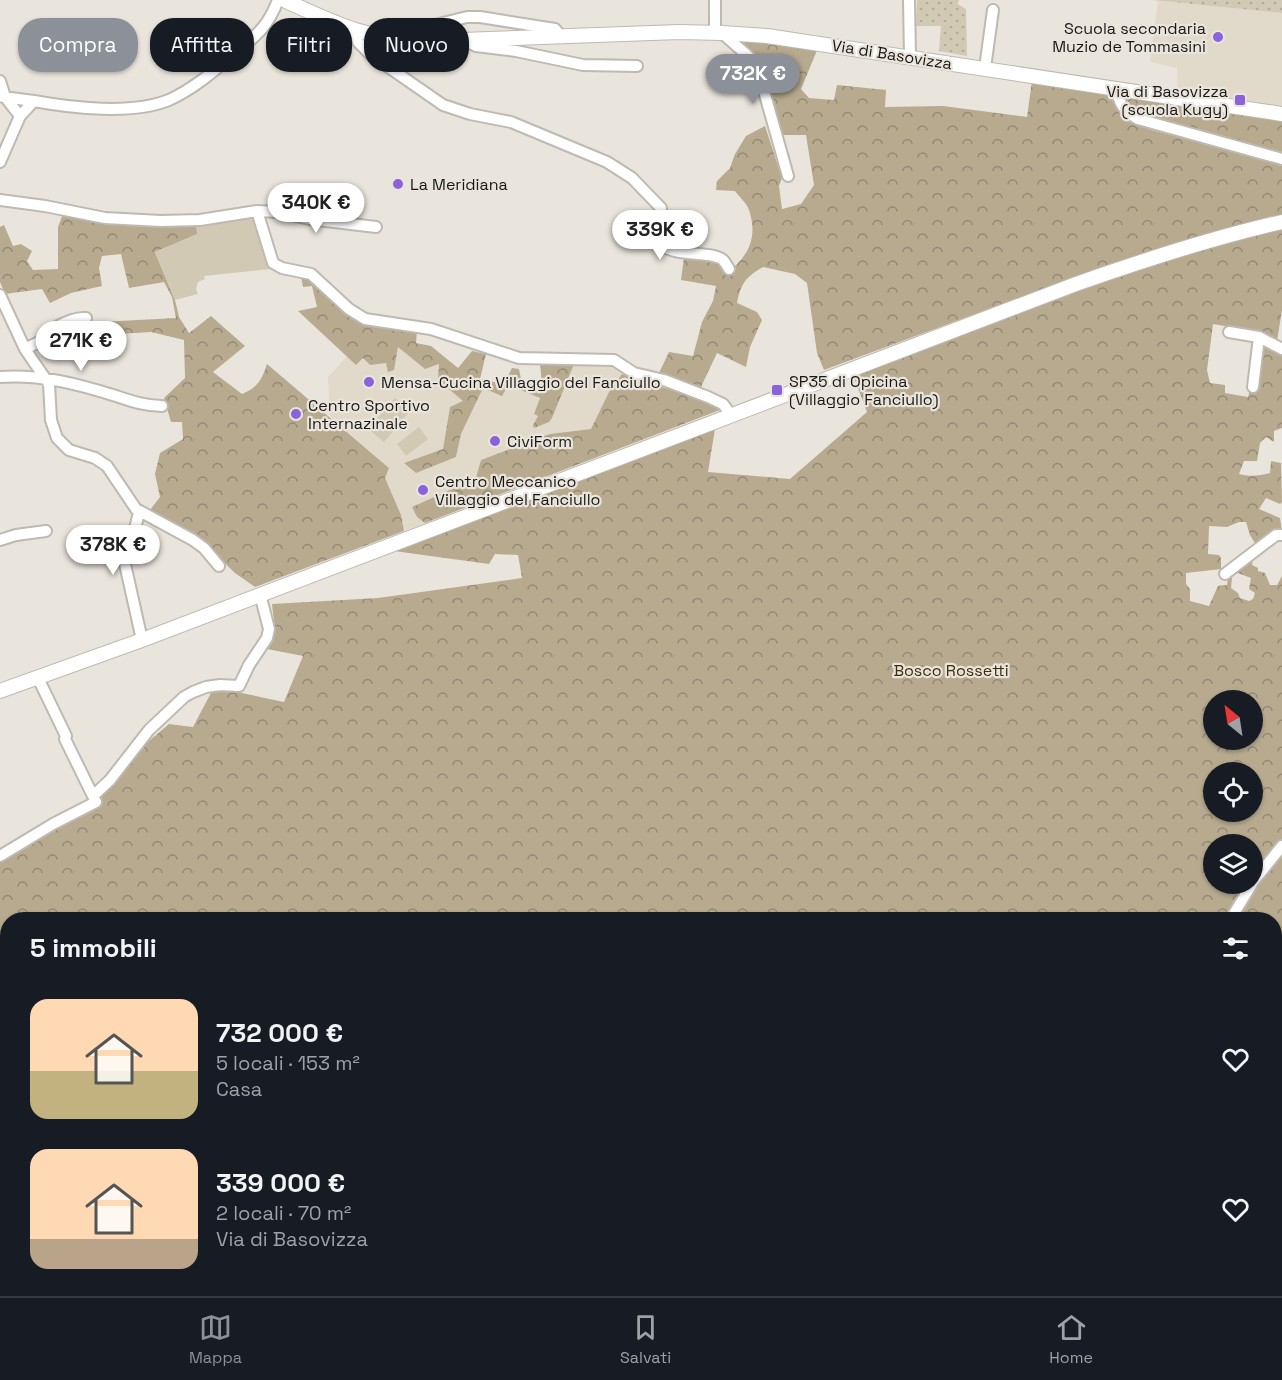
<!DOCTYPE html>
<html lang="it">
<head>
<meta charset="utf-8">
<style>
  :root { --surface:#171b24; --page:#20242c; --text:#f1f3f6; --muted:#9ea1a6; --line:#363941; --accent:#8c9099 }
  body { margin:0; font-family:"Space Grotesk",sans-serif; background:var(--page); color:var(--text); height:100vh; display:flex; flex-direction:column; font-size:22px; white-space:nowrap }
  * { box-sizing:border-box; margin:0 }
  p { font-size:20px; color:var(--muted) }
  .icon { flex:none; width:33px; height:33px; fill:none; stroke:currentColor; stroke-width:2; stroke-linecap:round; stroke-linejoin:round }
  .map { position:relative; flex:1; overflow:hidden }
  .side { position:absolute; left:0px; top:912px; width:1282px; height:384px; display:flex; flex-direction:column; background:var(--surface); border-radius:24px 24px 0 0; box-shadow:0 2px 4px #0004 }
  .side>* { flex:none }
  .hud { position:absolute; left:18px; top:18px; width:600px; height:54px; display:flex; gap:12px }
  .needle { width:39px; rotate:330deg }
  .controls { position:absolute; left:1203px; top:690px; display:grid; gap:12px }
  .controls a { display:grid; place-items:center; width:60px; height:60px; border-radius:50%; background:var(--surface); box-shadow:0 2px 4px #0004; font-size:30px }
  .price { position:absolute; translate:-50% -51px; padding:0 14px; border-radius:21px; background:#fff; color:#222; font-size:20px; line-height:39px; filter:drop-shadow(0 2px 3px #0008) }
  .price::after { content:''; position:absolute; left:50%; top:36px; width:18px; height:14px; margin-left:-9px; background:inherit; clip-path:polygon(0 0,100% 0,50% 100%) }
  .price.on { background:var(--accent); color:#fff }
  ul { padding:0; list-style:none }
  li { display:flex; align-items:center; gap:18px; height:150px; padding:0 30px }
  li span { display:grid; place-items:center; flex:none; width:168px; height:120px; border-radius:18px; color:#555 }
  li>.icon { margin-inline-start:auto }
  span .icon { width:72px; height:72px; fill:#fffc; stroke-width:1 }
  li b { font-size:26px }
  h2 { display:flex; justify-content:space-between; align-items:center; height:72px; padding:0 30px; font-size:26px }
  .tag { padding:0 21px; border-radius:24px; background:var(--surface); box-shadow:0 2px 4px #0004; font-size:21px; line-height:54px }
  .tag.on { background:var(--accent); color:#fff }
  .dock { display:flex; justify-content:space-around; align-items:center; height:84px; border-top:2px solid var(--line); background:var(--surface); font-size:16px; color:var(--muted) }
  .dock a { display:grid; justify-items:center; gap:3px }
  .dock .on { color:var(--accent) }
  .map>svg:first-child { display:block }
  .built { fill:#e1d9c9 }
  .grass { fill:url(#grass-dots) }
  .forest { fill:url(#forest-crowns); fill-rule:evenodd }
  .garden { fill:#d2c9b5 }
  .lines { fill:none; stroke-linecap:round; stroke-linejoin:round }
  .minor-casing { stroke:#beb9b1; stroke-width:14 }
  .major-casing { stroke:#beb9b1; stroke-width:16 }
  .minor { stroke:#fff; stroke-width:10 }
  .major { stroke:#fff; stroke-width:14 }
  .tram { stroke:#817e78; stroke-width:1.5 }
  .poi-dot { fill:#8962dc; stroke:#eae5dc; stroke-width:2 }
  .labels { text-anchor:middle; stroke-width:4.5; stroke-linejoin:round; paint-order:stroke }
  .poi-label { font-size:16px; fill:#181714; stroke:#eae5dc; text-anchor:start }
  .street-label { font-size:16px; fill:#181714; stroke:#eae5dc }
  .park-label { font-size:16px; fill:#3d2e08; stroke:#eae5dc }
</style>
</head>
<body>
<div class="map">
<svg width="1282" height="1296" viewBox="0 0 1282 1296">
  <defs>
    <pattern id="grass-dots" width="8" height="8" patternUnits="userSpaceOnUse" patternTransform="scale(1.5)"><rect width="8" height="8" fill="#d2c9b5"/><path d="M2 2h.1M6 6h.1" fill="none" stroke="#b4ac9b" stroke-width="1.8" stroke-linecap="round"/></pattern>
    <pattern id="forest-crowns" width="20" height="18" patternUnits="userSpaceOnUse" patternTransform="scale(1.5)"><rect width="20" height="18" fill="#b7aa8f"/><path d="M2 6a3 3 0 1 1 6 0M12 15a3 3 0 1 1 6 0" fill="none" stroke="#948974"/></pattern>
  </defs>
  <rect width="100%" height="100%" fill="#eae5dc"/>
  <path class="built" d="M1158 1 1282 13V107L1178 88 1177 68 1150 62Z
    M398 347 425 369 440 364 438 380 464 401 450 407 443 449 404 463 416 473 456 457 461 434 483 388 508 385 541 399 534 413 538 416 533 425 552 418 574 364 617 365 622 374 609 392 591 429 550 434 477 478 412 507 417 517 425 523 404 531 401 515 385 478 389 468 330 416 328 377 347 356 356 365 363 358 395 364Z"/>
  <path class="grass" d="M917 0H959L958 4 966 9 967 56 939 51 941 26H916Z
    M1152 0H1282V13Z
    M7 1060V1127L0 1126V1062Z
    M1282 1124V1168H1275V1125Z
    M0 1146 7 1148 8 1288 531 1289 527 1292V1296H0Z"/>
  <path class="forest" d="M733 38 818 48 801 89 809 98 834 100 837 85 886 90 885 107 943 106 1027 117 1032 81 1107 93 1113 98 1120 112 1136 123 1151 130 1247 153 1282 165V215L1235 227 1107 265 824 370 817 353 807 283 795 274 763 267C746 277 741 283 737 303L757 312 762 320 750 347 746 367 717 353 701 387 658 375 669 352 693 356 702 322 713 301 716 286 681 280 684 257 716 262 727 273C749 256 758 237 749 210 747 203 739 197 735 191L716 190 717 181 730 168 735 154 746 136 765 126 782 178 779 186 782 209 801 204 814 185 806 135H781L760 70 766 56 753 54Z
    M1126 94 1282 118V152L1141 115 1129 106 1124 98Z
    M63 214 99 223 196 225 198 234 155 252 175 300 179 317 189 333 211 316 245 346 213 372 242 394C257 388 262 380 267 364L389 468 385 478 401 515 404 531 255 587 235 573 205 544 150 510 160 497 155 474 160 453 183 439 182 422H171L164 398 185 378 184 340 151 332 102 335 100 322 176 318 172 297 164 282 129 288 121 254 102 256 99 268 102 286 71 293 50 303 42 289 5 294 0 282V227L4 225 13 246 21 244 32 251 27 261 33 270 58 269V227Z
    M1282 229V310L1277 341 1254 331 1213 324 1207 370 1210 383 1225 385V393L1248 397 1263 342 1282 354V428L1274 431V442L1266 437 1260 443 1257 461H1244L1239 474C1250 477 1258 476 1270 473L1271 461 1281 463 1282 502 1280 504 1266 498 1259 509 1280 518 1282 532 1256 545 1250 535 1246 522H1239L1227 527 1209 526 1208 554 1219 555 1221 558V569L1186 573V584L1190 589V601L1209 606 1218 586 1227 585 1228 577 1232 578 1231 588 1238 593 1240 598 1249 601 1253 599 1255 593 1249 589 1251 578 1235 572 1253 558 1252 565 1258 568V571L1265 573 1270 585H1277L1282 576V839L1253 873 1252 844H1214V884H1246L1224 919 8 920 7 1060 0 1062V861L64 822 99 806 102 796 148 742 169 724 193 727 212 691 227 690 284 702 303 656 267 649 275 631 272 604 378 598 522 578 518 555 495 554 489 564 394 551 715 429 708 472 790 479 867 412 853 375 1050 300 1183 253ZM1214 700H1252V740H1214ZM1214 772H1252V812H1214Z
    M301 276 312 281 347 312 417 330 416 343 431 346 458 368 472 351 486 354 480 379 504 384 512 368 519 369 522 384H542L540 364H574L552 418 549 422 534 428 533 425 538 416 534 414 540 398 508 385 502 396 483 388 461 434 456 457 416 473 404 463 443 449 450 407 463 401 438 380 439 364 425 369 398 347 394 370 388 372 386 363 370 365 363 358 356 365 298 311 317 307 312 286 303 287Z
    M622 374 702 400 720 410 425 523 417 517 412 507 476 478 481 460 550 434 591 429 609 392Z
    M1282 852V1124L1275 1125V920H1234L1263 872Z
    M1275 1168H1282V1279L1275 1270Z
    M765 1288 832 1289 852 1296H713Z
    M859 1289H1155L1148 1296H869Z"/>
  <path class="garden" d="M255 218 270 269 204 276 205 279 198 282 196 289 198 294 175 300 155 252 197 234 196 225Z
    M395 398 410 411 384 442 368 429Z
    M419 427 428 439 406 456 397 444Z"/>
  <g class="lines">
    <defs>
      <path id="minor" d="M909 0 910 57
        M355 31 358 42 371 55 443 105 470 114 511 122 607 162 632 178 661 208 660 244C676 258 710 250 723 260 725 262 727 266 729 269
        M715 32V0
        M722 33 756 63 788 176
        M471 39 472 44 476 46 516 51 583 65 637 66
        M398 40 406 32 467 17H480L555 29 561 36
        M985 68 993 10
        M0 81 5 97 20 116
        M1117 88C1118 104 1125 112 1138 119L1282 159
        M3 97 34 101
        M20 116 34 101C72 108 132 115 169 100 193 89 213 72 233 55 255 36 267 29 278 0
        M0 162 20 116
        M0 200 45 206 105 218 161 221 200 220 257 211 273 263 282 268 311 274 349 309 365 319 431 329 519 358 614 360 634 373 664 380 708 397 723 404 731 415
        M257 211 279 212 309 219 376 227
        M0 295 25 349 49 384 51 420 57 438 69 450 95 458 107 466 136 509 193 540 204 548 219 566
        M1229 332 1259 337 1282 349
        M25 349 57 333 56 327C65 322 76 317 86 318
        M0 377C40 374 78 384 116 396 131 401 145 406 162 406
        M1253 387 1259 337
        M139 512 135 529 124 549 125 564 142 640
        M0 540 16 535 46 531
        M1225 574 1276 535H1282
        M38 678 66 736 65 739 93 796
        M0 856 53 824 96 802 93 796 110 780 149 730 184 697 193 692 206 687 220 685 239 686 249 665 267 638 269 629 260 594
        M1252 883 1282 846
        M1230 920 1252 884
        M1275 1282 1282 1288
        M538 1288 537 1292 545 1296
        M579 1288 601 1296
        M1151 1296 1159 1288
        M1192 1296 1197 1288"/>
      <path id="major" d="M284 0C340 26 371 41 434 41L679 32 722 33 767 36 1282 114
        M0 691 142 640 1076 284C1144 260 1211 238 1282 222
        M0 1129 8 1131
        M611 1288 641 1296
        M847 1288 862 1296
        M684 1296 728 1288"/>
    </defs>
    <use href="#minor" class="minor-casing"/>
    <use href="#major" class="major-casing"/>
    <use href="#minor" class="minor"/>
    <use href="#major" class="major"/>
    <path class="tram" d="M0 1143 8 1145
      M542 1288 556 1296"/>
  </g>
  <g class="poi-dot">
    <circle cx="1218" cy="37" r="6"/>
    <rect x="1234" y="94" width="12" height="12" rx="3"/>
    <circle cx="398" cy="184" r="6"/>
    <circle cx="369" cy="382" r="6"/>
    <rect x="771" y="384" width="12" height="12" rx="3"/>
    <circle cx="296" cy="414" r="6"/>
    <circle cx="495" cy="441" r="6"/>
    <circle cx="423" cy="490" r="6"/>
  </g>
  <g class="labels">
    <g class="poi-label">
      <text x="1206" y="34" text-anchor="end">Scuola secondaria<tspan x="1206" dy="18">Muzio de Tommasini</tspan></text>
      <text x="1228" y="97" text-anchor="end">Via di Basovizza<tspan x="1228" dy="18">(scuola Kugy)</tspan></text>
      <text x="410" y="190">La Meridiana</text>
      <text x="789" y="387">SP35 di Opicina<tspan x="789" dy="18">(Villaggio Fanciullo)</tspan></text>
      <text x="381" y="388">Mensa-Cucina Villaggio del Fanciullo</text>
      <text x="308" y="411">Centro Sportivo<tspan x="308" dy="18">Internazinale</tspan></text>
      <text x="507" y="447">CiviForm</text>
      <text x="435" y="487">Centro Meccanico<tspan x="435" dy="18">Villaggio del Fanciullo</tspan></text>
    </g>
    <g class="street-label">
      <text transform="translate(892 54) rotate(9)" y="6">Via di Basovizza</text>
    </g>
    <g class="park-label">
      <text x="951" y="676">Bosco Rossetti</text>
    </g>
  </g>
</svg>
<div class="controls">
<a><svg class="needle" viewBox="-14 -14 28 28"><path d="M0-13l5 13h-10z" fill="#e53935"/><path d="M0 13l5-13h-10z" fill="#9ea1a6"/></svg></a>
<a><svg class="icon" aria-label="locate" viewBox="0 0 24 24"><circle cx="12" cy="12" r="6"/><path d="M12 2v4M12 18v4M2 12h4M18 12h4"/></svg></a>
<a><svg class="icon" aria-label="layers" viewBox="0 0 24 24"><path d="M12 4l9 5-9 5-9-5zM3 14l9 5 9-5"/></svg></a>
</div>
<b class="price on" style="left:753px;top:105px">732K €</b>
<b class="price" style="left:316px;top:234px">340K €</b>
<b class="price" style="left:660px;top:261px">339K €</b>
<b class="price" style="left:81px;top:372px">271K €</b>
<b class="price" style="left:113px;top:576px">378K €</b>
<div class="hud">
<a class="tag on">Compra</a>
<a class="tag">Affitta</a>
<a class="tag">Filtri</a>
<a class="tag">Nuovo</a>
</div>
<section class="side">
<h2>5 immobili<svg class="icon" aria-label="filters" viewBox="0 0 24 24"><path d="M4 7h16M4 17h16"/><circle cx="9" cy="7" r="2"/><circle cx="15" cy="17" r="2"/></svg></h2>
<ul>
<li><span style="background:linear-gradient(#ffd9b3 60%,#c2b280 0)"><svg class="icon" aria-label="home" viewBox="0 0 24 24"><path d="M3 11l9-7 9 7M6 9v11h12V9"/></svg></span><div><b>732 000 €</b><p>5 locali · 153 m²</p><p>Casa</p></div><svg class="icon" aria-label="heart" viewBox="0 0 24 24"><path d="M12 20l-8-8c-3-5 5-10 8-4 3-6 11-1 8 4z"/></svg></li>
<li><span style="background:linear-gradient(#ffd9b3 75%,#b9a48a 0)"><svg class="icon" aria-label="home" viewBox="0 0 24 24"><path d="M3 11l9-7 9 7M6 9v11h12V9"/></svg></span><div><b>339 000 €</b><p>2 locali · 70 m²</p><p>Via di Basovizza</p></div><svg class="icon" aria-label="heart" viewBox="0 0 24 24"><path d="M12 20l-8-8c-3-5 5-10 8-4 3-6 11-1 8 4z"/></svg></li>
</ul>
</section>
</div>
<nav class="dock">
<a class="on"><svg class="icon" aria-label="map" viewBox="0 0 24 24"><path d="M3 6l6-2 6 2 6-2v14l-6 2-6-2-6 2zM9 4v14M15 6v14"/></svg>Mappa</a>
<a><svg class="icon" aria-label="saved" viewBox="0 0 24 24"><path d="M7 4h10v16l-5-4-5 4z"/></svg>Salvati</a>
<a><svg class="icon" aria-label="home" viewBox="0 0 24 24"><path d="M3 11l9-7 9 7M6 9v11h12V9"/></svg>Home</a>
</nav>
</body>
</html>
